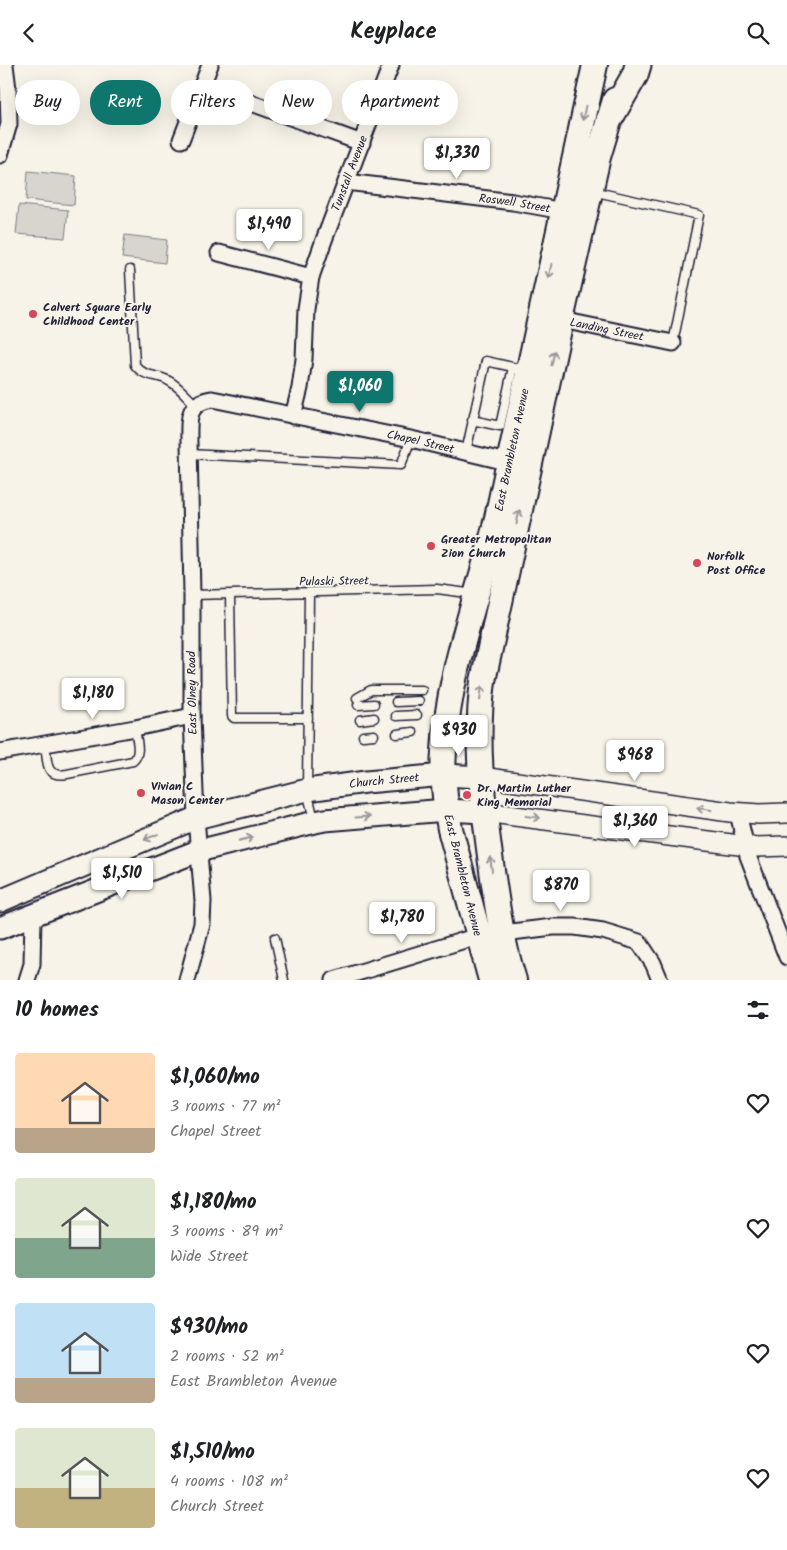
<!DOCTYPE html>
<html lang="en">
<head>
<meta charset="utf-8">
<style>
  :root { --surface:#fff; --page:#f6f6f6; --text:#202124; --muted:#757577; --accent:#0f766e }
  body { margin:0; font-family:Kalam,sans-serif; background:var(--page); color:var(--text); height:100vh; display:flex; flex-direction:column; font-size:19px; white-space:nowrap }
  * { box-sizing:border-box; margin:0 }
  p { font-size:16px; color:var(--muted) }
  .icon { flex:none; width:28px; height:28px; fill:none; stroke:currentColor; stroke-width:2; stroke-linecap:round; stroke-linejoin:round }
  .map { position:relative; height:915px; overflow:hidden }
  .side { display:flex; flex-direction:column; background:var(--surface); flex:1 }
  .side>* { flex:none }
  .hud { position:absolute; left:15px; top:15px; width:500px; height:45px; display:flex; gap:10px }
  .price { position:absolute; translate:-50% -42px; padding:0 11px; border-radius:5px; background:#fff; color:#222; font-size:16px; line-height:32px; filter:drop-shadow(0 1px 2px #0008) }
  .price::after { content:''; position:absolute; left:50%; top:30px; width:15px; height:11px; margin-left:-8px; background:inherit; clip-path:polygon(0 0,100% 0,50% 100%) }
  .price.on { background:var(--accent); color:#fff }
  ul { padding:0; list-style:none }
  li { display:flex; align-items:center; gap:15px; height:125px; padding:0 15px }
  li span { display:grid; place-items:center; flex:none; width:140px; height:100px; border-radius:5px; color:#555 }
  li>.icon { margin-inline-start:auto }
  span .icon { width:60px; height:60px; fill:#fffc; stroke-width:1 }
  li b { font-size:21px }
  h2 { display:flex; justify-content:space-between; align-items:center; height:60px; padding:0 15px; font-size:21px }
  .tag { padding:0 18px; border-radius:22px; background:var(--surface); box-shadow:0 5px 20px #0002; font-size:18px; line-height:45px }
  .tag.on { background:var(--accent); color:#fff }
  header { display:flex; justify-content:space-between; align-items:center; height:65px; padding:0 15px; background:var(--surface); font-size:22px; font-weight:800 }
  .map>svg:first-child { display:block }
  .green { fill:#d8d5cf; stroke:#7d7c85 }
  .lines { fill:none; stroke-linecap:round; stroke-linejoin:round }
  .service-casing { stroke:#22223b; stroke-width:11 }
  .minor-casing { stroke:#22223b; stroke-width:19 }
  .tertiary-casing { stroke:#22223b; stroke-width:22 }
  .secondary-casing { stroke:#22223b; stroke-width:25 }
  .primary-casing { stroke:#22223b; stroke-width:28 }
  .trunk-casing { stroke:#22223b; stroke-width:29 }
  .service { stroke:#f7f3e8; stroke-width:8 }
  .minor { stroke:#f7f3e8; stroke-width:15 }
  .tertiary { stroke:#f7f3e8; stroke-width:19 }
  .secondary { stroke:#f7f3e8; stroke-width:21 }
  .primary { stroke:#f7f3e8; stroke-width:24 }
  .trunk { stroke:#f7f3e8; stroke-width:25 }
  .oneway { stroke:#97959a }
  .poi-dot { fill:#d1495b; stroke:#f7f3e8; stroke-width:2 }
  .labels { text-anchor:middle; stroke-width:4; stroke-linejoin:round; paint-order:stroke }
  .street-label { font-size:12px; fill:#22223b; stroke:#f7f3e8 }
  .poi-label { font-size:12px; font-weight:bold; fill:#22223b; stroke:#f7f3e8; text-anchor:start }
</style>
</head>
<body>
<header><svg class="icon" aria-label="back" viewBox="0 0 24 24"><path d="M15 5l-7 7 7 7"/></svg>Keyplace<svg class="icon" aria-label="search" viewBox="0 0 24 24"><circle cx="10" cy="10" r="6"/><path d="M15 15l6 6"/></svg></header>
<div class="map">
<svg width="787" height="915" viewBox="0 0 787 915">
  <rect width="100%" height="100%" fill="#f7f3e8"/>
  <filter id="ink" filterUnits="userSpaceOnUse"><feTurbulence type="fractalNoise" baseFrequency=".02" numOctaves="2"/><feDisplacementMap in="SourceGraphic" scale="10" xChannelSelector="R" yChannelSelector="G"/><feConvolveMatrix kernelMatrix="1 2 1 2 8 2 1 2 1" color-interpolation-filters="sRGB"/></filter>
  <g filter="url(#ink)">
    <path class="green" d="M28 106 76 111 74 140 26 135Z
      M19 140 68 145 65 173 16 169Z
      M125 170 167 175 165 198 122 193Z"/>
    <g class="lines">
      <defs>
        <path id="service" d="M592 126 699 150 673 278
          M130 205 135 300C146 314 156 308 169 316 179 321 188 333 196 340
          M472 355 500 361 513 302
          M466 387 486 296 526 305
          M189 389 401 400 411 374
          M309 528 307 725 314 755
          M192 530 437 524 475 529
          M230 530 232 651 234 653H308
          M357 633 371 625H422
          M396 637 419 636
          M358 640 374 639
          M396 651 417 650
          M360 655 374 653
          M397 669 413 667
          M363 671 374 670
          M45 679C48 697 44 713 67 709L133 696C142 688 136 674 135 663
          M275 873 284 915"/>
        <g id="minor">
          <path d="M202 20 362 78"/>
          <path d="M181 75 210 0"/>
          <path d="M0 90 9 59 8 24 5 0"/>
          <path id="s1" d="M346 117 513 137 563 146"/>
          <path d="M219 188 311 212"/>
          <path id="s2" d="M552 253 673 278"/>
          <path id="s3" d="M293 351 300 323 304 294 306 244 311 212 324 175 391 0"/>
          <path d="M0 687 135 663 192 651"/>
          <path d="M738 748 748 791 787 892"/>
          <path d="M27 915 32 899 33 851"/>
          <path id="s4" d="M187 915 202 859 203 836 196 753 192 651V530L189 377C189 355 186 338 212 334L411 374 515 399"/>
          <path d="M334 915 478 871 553 862H575L603 866 639 877 653 898 660 915"/>
        </g>
        <path id="tertiary" d="M481 712 730 747 759 749 787 748
          M484 747 731 779 757 782 787 781"/>
        <g id="secondary">
          <path id="s5" d="M0 836 196 753 307 725 366 717 444 710 481 712"/>
          <path d="M0 863 198 786 315 757 325 755 446 745 484 747"/>
        </g>
        <g id="primary">
          <path id="s6" d="M491 915 450 764C445 739 442 712 444 686 448 606 479 530 497 453 530 302 561 151 595 0"/>
          <path d="M514 915C501 875 496 833 490 791 482 731 475 676 483 616L561 255 598 92 615 35"/>
        </g>
        <path id="trunk" d="M609 55 635 10 638 0"/>
      </defs>
      <use href="#service" class="service-casing"/>
      <use href="#minor" class="minor-casing"/>
      <use href="#tertiary" class="tertiary-casing"/>
      <use href="#secondary" class="secondary-casing"/>
      <use href="#primary" class="primary-casing"/>
      <use href="#trunk" class="trunk-casing"/>
      <use href="#service" class="service"/>
      <use href="#minor" class="minor"/>
      <use href="#tertiary" class="tertiary"/>
      <use href="#secondary" class="secondary"/>
      <use href="#primary" class="primary"/>
      <use href="#trunk" class="trunk"/>
    </g>
    <defs><path id="oneway-shaft" d="M-6 0H5M1.5-3L5.5 0L1.5 3" fill="none" stroke-width="1.6" stroke-linecap="round" stroke-linejoin="round" transform="scale(1.25)"/></defs>
    <g class="oneway">
      <use href="#oneway-shaft" transform="translate(584 48) rotate(102)"/>
      <use href="#oneway-shaft" transform="translate(550 206) rotate(102)"/>
      <use href="#oneway-shaft" transform="translate(553 293) rotate(-78)"/>
      <use href="#oneway-shaft" transform="translate(518 452) rotate(-78)"/>
      <use href="#oneway-shaft" transform="translate(481 628) rotate(-82)"/>
      <use href="#oneway-shaft" transform="translate(704 744) rotate(-172)"/>
      <use href="#oneway-shaft" transform="translate(363 752) rotate(-4)"/>
      <use href="#oneway-shaft" transform="translate(533 752) rotate(8)"/>
      <use href="#oneway-shaft" transform="translate(151 772) rotate(157)"/>
      <use href="#oneway-shaft" transform="translate(246 774) rotate(-14)"/>
      <use href="#oneway-shaft" transform="translate(491 799) rotate(-98)"/>
    </g>
  </g>
  <g class="poi-dot">
    <circle cx="33" cy="249" r="5"/>
    <circle cx="431" cy="481" r="5"/>
    <circle cx="697" cy="498" r="5"/>
    <circle cx="141" cy="728" r="5"/>
    <circle cx="467" cy="730" r="5"/>
  </g>
  <g class="labels">
    <g class="street-label">
      <text dy="4" stroke="none"><textPath href="#s3" startOffset="251">Tunstall Avenue</textPath></text>
      <text dy="4" stroke="none"><textPath href="#s1" startOffset="170">Roswell Street</textPath></text>
      <text dy="4" stroke="none"><textPath href="#s2" startOffset="56">Landing Street</textPath></text>
      <text dy="4" stroke="none"><textPath href="#s4" startOffset="809">Chapel Street</textPath></text>
      <text dy="4" stroke="none"><textPath href="#s6" startOffset="544">East Brambleton Avenue</textPath></text>
      <text transform="translate(334 516) rotate(-1)" y="4">Pulaski Street</text>
      <text transform="translate(192 628) rotate(-91)" y="4">East Olney Road</text>
      <text dy="4" stroke="none"><textPath href="#s5" startOffset="405">Church Street</textPath></text>
      <text transform="translate(463 810) rotate(76)" y="4">East Brambleton Avenue</text>
    </g>
    <g class="poi-label">
      <text x="43" y="246">Calvert Square Early<tspan x="43" dy="14">Childhood Center</tspan></text>
      <text x="441" y="478">Greater Metropolitan<tspan x="441" dy="14">Zion Church</tspan></text>
      <text x="707" y="495">Norfolk<tspan x="707" dy="14">Post Office</tspan></text>
      <text x="151" y="725">Vivian C<tspan x="151" dy="14">Mason Center</tspan></text>
      <text x="477" y="727">Dr. Martin Luther<tspan x="477" dy="14">King Memorial</tspan></text>
    </g>
  </g>
</svg>
<b class="price" style="left:457px;top:115px">$1,330</b>
<b class="price" style="left:269px;top:186px">$1,490</b>
<b class="price on" style="left:360px;top:348px">$1,060</b>
<b class="price" style="left:93px;top:655px">$1,180</b>
<b class="price" style="left:459px;top:692px">$930</b>
<b class="price" style="left:635px;top:717px">$968</b>
<b class="price" style="left:635px;top:783px">$1,360</b>
<b class="price" style="left:122px;top:835px">$1,510</b>
<b class="price" style="left:561px;top:847px">$870</b>
<b class="price" style="left:402px;top:879px">$1,780</b>
<div class="hud">
<a class="tag">Buy</a>
<a class="tag on">Rent</a>
<a class="tag">Filters</a>
<a class="tag">New</a>
<a class="tag">Apartment</a>
</div>
</div>
<section class="side">
<h2>10 homes<svg class="icon" aria-label="filters" viewBox="0 0 24 24"><path d="M4 7h16M4 17h16"/><circle cx="9" cy="7" r="2"/><circle cx="15" cy="17" r="2"/></svg></h2>
<ul>
<li><span style="background:linear-gradient(#ffd9b3 75%,#b9a48a 0)"><svg class="icon" aria-label="home" viewBox="0 0 24 24"><path d="M3 11l9-7 9 7M6 9v11h12V9"/></svg></span><div><b>$1,060/mo</b><p>3 rooms · 77 m²</p><p>Chapel Street</p></div><svg class="icon" aria-label="heart" viewBox="0 0 24 24"><path d="M12 20l-8-8c-3-5 5-10 8-4 3-6 11-1 8 4z"/></svg></li>
<li><span style="background:linear-gradient(#dfe7d0 60%,#7fa58c 0)"><svg class="icon" aria-label="home" viewBox="0 0 24 24"><path d="M3 11l9-7 9 7M6 9v11h12V9"/></svg></span><div><b>$1,180/mo</b><p>3 rooms · 89 m²</p><p>Wide Street</p></div><svg class="icon" aria-label="heart" viewBox="0 0 24 24"><path d="M12 20l-8-8c-3-5 5-10 8-4 3-6 11-1 8 4z"/></svg></li>
<li><span style="background:linear-gradient(#bfe0f5 75%,#b9a48a 0)"><svg class="icon" aria-label="home" viewBox="0 0 24 24"><path d="M3 11l9-7 9 7M6 9v11h12V9"/></svg></span><div><b>$930/mo</b><p>2 rooms · 52 m²</p><p>East Brambleton Avenue</p></div><svg class="icon" aria-label="heart" viewBox="0 0 24 24"><path d="M12 20l-8-8c-3-5 5-10 8-4 3-6 11-1 8 4z"/></svg></li>
<li><span style="background:linear-gradient(#dfe7d0 60%,#c2b280 0)"><svg class="icon" aria-label="home" viewBox="0 0 24 24"><path d="M3 11l9-7 9 7M6 9v11h12V9"/></svg></span><div><b>$1,510/mo</b><p>4 rooms · 108 m²</p><p>Church Street</p></div><svg class="icon" aria-label="heart" viewBox="0 0 24 24"><path d="M12 20l-8-8c-3-5 5-10 8-4 3-6 11-1 8 4z"/></svg></li>
</ul>
</section>
</body>
</html>
